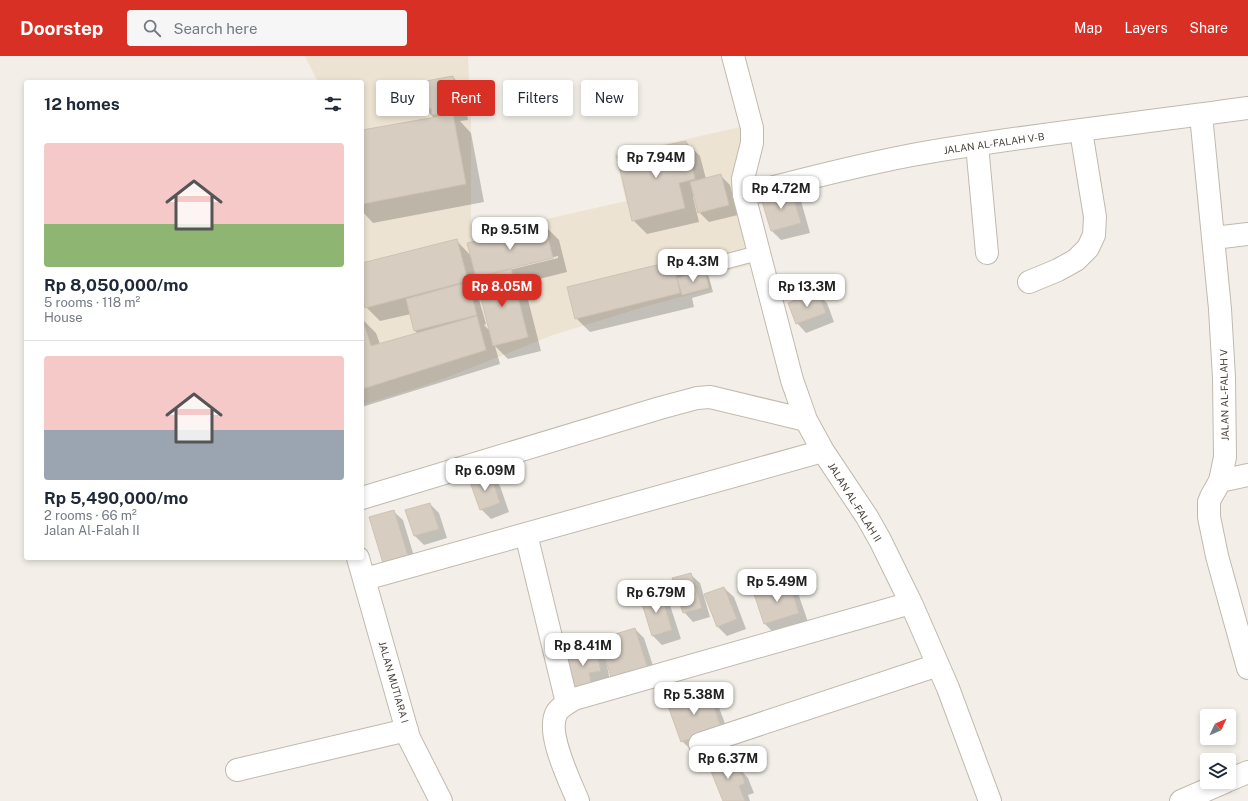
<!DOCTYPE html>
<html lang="en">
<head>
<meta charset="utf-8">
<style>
  :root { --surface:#fff; --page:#f6f6f7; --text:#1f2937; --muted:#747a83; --line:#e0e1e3; --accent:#d93025 }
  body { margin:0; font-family:"Public Sans",sans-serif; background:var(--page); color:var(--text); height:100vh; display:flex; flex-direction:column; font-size:15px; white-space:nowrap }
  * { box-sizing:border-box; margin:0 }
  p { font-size:13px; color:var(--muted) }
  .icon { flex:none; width:22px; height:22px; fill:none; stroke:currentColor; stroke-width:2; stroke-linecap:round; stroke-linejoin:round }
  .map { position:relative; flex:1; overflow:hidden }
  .panel { position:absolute; left:24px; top:24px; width:340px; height:480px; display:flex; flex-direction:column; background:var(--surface); border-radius:4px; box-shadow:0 2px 6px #0003 }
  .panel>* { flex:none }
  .banner { position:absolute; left:376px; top:24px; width:380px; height:36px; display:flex; gap:8px }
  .needle { width:26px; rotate:46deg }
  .buttons { position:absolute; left:1200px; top:653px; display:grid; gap:8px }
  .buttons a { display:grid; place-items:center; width:36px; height:36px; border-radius:4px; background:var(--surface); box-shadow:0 2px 6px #0003; font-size:20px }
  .price { position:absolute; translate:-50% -34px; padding:0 9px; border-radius:8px; background:#fff; color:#222; font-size:13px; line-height:26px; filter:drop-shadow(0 1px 2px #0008) }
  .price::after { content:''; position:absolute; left:50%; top:24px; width:12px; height:9px; margin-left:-6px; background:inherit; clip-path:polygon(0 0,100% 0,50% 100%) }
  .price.on { background:var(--accent); color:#fff }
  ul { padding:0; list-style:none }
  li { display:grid; align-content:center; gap:8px; height:212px; padding:0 20px }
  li+li { border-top:1px solid var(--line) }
  li span { display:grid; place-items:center; height:124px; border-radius:4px; color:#555 }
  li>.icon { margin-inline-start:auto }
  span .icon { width:72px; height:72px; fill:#fffc; stroke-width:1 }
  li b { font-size:17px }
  h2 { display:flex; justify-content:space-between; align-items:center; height:48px; padding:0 20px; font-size:17px }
  .chip { padding:0 14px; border-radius:4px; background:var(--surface); box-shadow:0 2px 6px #0003; font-size:14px; line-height:36px }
  .chip.on { background:var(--accent); color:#fff }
  header { display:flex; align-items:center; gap:24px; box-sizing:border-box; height:56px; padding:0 20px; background:var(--accent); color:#fff }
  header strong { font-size:19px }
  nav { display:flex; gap:22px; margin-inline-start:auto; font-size:14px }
  .search { width:280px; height:36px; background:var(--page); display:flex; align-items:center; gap:10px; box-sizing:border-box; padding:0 14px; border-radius:4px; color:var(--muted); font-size:15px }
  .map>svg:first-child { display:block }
  .education { fill:#ece3d3 }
  .shadow { fill:#0003; fill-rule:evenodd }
  .building { fill:#d7cdc1; stroke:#cfc2b2 }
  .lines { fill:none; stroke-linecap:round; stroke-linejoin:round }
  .lane-casing { stroke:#c1b9ae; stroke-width:16 }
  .street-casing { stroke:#c1b9ae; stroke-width:24 }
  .lane { stroke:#fff; stroke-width:14 }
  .street { stroke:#fff; stroke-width:22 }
  .labels { text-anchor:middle; stroke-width:3; stroke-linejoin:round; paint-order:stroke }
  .street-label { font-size:10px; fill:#463f37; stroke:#fff }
</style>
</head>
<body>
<header>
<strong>Doorstep</strong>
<div class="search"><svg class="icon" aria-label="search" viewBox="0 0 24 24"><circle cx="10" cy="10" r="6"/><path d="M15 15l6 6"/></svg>Search here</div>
<nav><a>Map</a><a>Layers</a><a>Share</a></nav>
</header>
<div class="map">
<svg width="1248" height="745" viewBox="0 0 1248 745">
  <rect width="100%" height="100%" fill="#f3efe8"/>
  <path class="education" d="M305 0H468L471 63V180L626 145 615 99 745 70 754 208 708 220 711 233 647 250 553 279 435 326 362 349V26H318Z"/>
  <path class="shadow" d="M453 21 462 31 468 64 460 65 471 77 484 146 373 167 362 155V75L434 62 424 52 429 34Z
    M686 86 700 100 706 123 721 120 730 129 738 159 709 166 699 156 695 140 693 141 699 166 647 178 633 164Z
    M791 135 801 145 810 177 781 184 772 175 763 143Z
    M545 170 559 184 567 216 523 227 524 228 541 295 508 303 495 290 500 308 362 351V263L376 277 380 288 418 278 415 275 411 258 380 265 366 251 362 235V208L456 184 471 200ZM558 200V202L485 220V218ZM481 239 490 275 484 269 486 268 478 240Z
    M672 207 687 221 704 216 709 221 713 236 692 242 694 251 590 276 576 262Z
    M817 237 827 247 834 266 806 277 797 267Z
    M490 420 500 430 509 456 491 463 481 453Z
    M430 448 439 457 447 482 424 489 415 480 407 455Z
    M393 455 403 464 417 510 394 516Z
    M690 518 700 527 710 561 693 566 684 556Z
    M788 527 798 537 808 566 774 577 765 568Z
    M724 532 734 541 746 573 727 580 718 571Z
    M660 536 669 546 681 583 662 589 653 580Z
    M635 573 644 582 657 622 607 605H606L610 624 576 637 595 590 606 601Z
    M708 637 717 646 730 681 692 695 682 685Z
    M728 701 748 722 754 737 748 739 750 745H724Z"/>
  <path class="building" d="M453 20 459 54 432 59 431 52 424 53 420 34 428 33 426 25Z
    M453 58 466 128 362 148V74Z
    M686 85 695 123 679 127 685 152 632 165 617 100Z
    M721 118 729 149 698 157 690 126Z
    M791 134 801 167 771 175 761 142Z
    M545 169 553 202 476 221 467 187Z
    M457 183 468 225 365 252 362 239V207Z
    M673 205 680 237 575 263 567 231Z
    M511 213 528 281 493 290 476 222Z
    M705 215 709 232 682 239 677 222Z
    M468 226 477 259 414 275 406 243Z
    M818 236 826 257 796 268 788 247Z
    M477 260 486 294 362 333V262L371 290Z
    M491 419 500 447 480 454 470 426Z
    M430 447 439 473 414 480 405 454Z
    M394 454 408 500 383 507 369 461Z
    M691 517 702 552 683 557 672 522Z
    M789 526 799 557 764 568 754 538Z
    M724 531 737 563 717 571 704 538Z
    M660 535 672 574 652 580 640 541Z
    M635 572 648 613 612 624 599 583Z
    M595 589 601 615 589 617 593 634 575 638 566 595Z
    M708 635 721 671 681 686 668 650Z
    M728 700 733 713 739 711 745 727 739 730 745 745H723L708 708Z"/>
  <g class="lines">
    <defs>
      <path id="lane" d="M705 211 758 197"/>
      <path id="street" d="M733 0 752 72V87L743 123 744 139 792 324 806 364 823 395 867 461 880 484 911 547 948 632 990 745
        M1201 59 1220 253 1224 322 1225 401 1220 425 1211 441 1209 446V461L1217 500 1248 612
        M977 89 987 197
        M744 139C800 124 855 110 912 99 1023 79 1136 68 1248 52
        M1214 182 1248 178
        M1029 226 1058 214 1076 204 1088 192 1094 179 1095 161 1081 75
        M1220 425 1248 419
        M362 442 660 352 697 342 710 341 806 364
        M526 478 567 647
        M358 502 409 682 441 745
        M365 523 823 395
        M700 688 938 609
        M237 714 407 674
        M1229 724 1248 716
        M578 745C570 725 545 676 557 656 561 650 568 647 574 643L911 547
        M1181 745 1225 726"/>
    </defs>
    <use href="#lane" class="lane-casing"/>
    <use href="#street" class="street-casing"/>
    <use href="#lane" class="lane"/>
    <use href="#street" class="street"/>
  </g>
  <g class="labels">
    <g class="street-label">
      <text transform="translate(994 87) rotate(-8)" y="4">JALAN AL-FALAH V-B</text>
      <text transform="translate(1224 339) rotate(-91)" y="4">JALAN AL-FALAH V</text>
      <text transform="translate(855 446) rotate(58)" y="4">JALAN AL-FALAH II</text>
      <text transform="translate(394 626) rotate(74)" y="4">JALAN MUTIARA I</text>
    </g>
  </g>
</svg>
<div class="buttons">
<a><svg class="needle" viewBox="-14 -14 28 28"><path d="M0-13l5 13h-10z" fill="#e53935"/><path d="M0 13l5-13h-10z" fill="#747a83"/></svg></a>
<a><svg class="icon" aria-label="layers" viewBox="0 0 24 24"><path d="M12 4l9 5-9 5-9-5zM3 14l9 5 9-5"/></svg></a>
</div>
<b class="price" style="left:656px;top:123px">Rp 7.94M</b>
<b class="price" style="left:781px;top:154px">Rp 4.72M</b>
<b class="price" style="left:510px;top:195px">Rp 9.51M</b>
<b class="price" style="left:693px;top:227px">Rp 4.3M</b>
<b class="price on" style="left:502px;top:252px">Rp 8.05M</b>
<b class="price" style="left:807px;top:252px">Rp 13.3M</b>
<b class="price" style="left:485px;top:436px">Rp 6.09M</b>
<b class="price" style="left:777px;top:547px">Rp 5.49M</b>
<b class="price" style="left:656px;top:558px">Rp 6.79M</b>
<b class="price" style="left:583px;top:611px">Rp 8.41M</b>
<b class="price" style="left:694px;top:660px">Rp 5.38M</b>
<b class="price" style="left:728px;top:724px">Rp 6.37M</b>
<div class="banner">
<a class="chip">Buy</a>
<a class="chip on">Rent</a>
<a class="chip">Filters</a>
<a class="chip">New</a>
</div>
<section class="panel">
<h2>12 homes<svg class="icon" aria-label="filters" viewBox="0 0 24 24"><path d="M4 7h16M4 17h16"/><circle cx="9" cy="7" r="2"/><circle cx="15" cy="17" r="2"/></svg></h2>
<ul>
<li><span style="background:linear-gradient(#f6c9c9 65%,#8fb573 0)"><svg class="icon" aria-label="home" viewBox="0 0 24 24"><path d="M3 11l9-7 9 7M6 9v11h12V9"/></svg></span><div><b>Rp 8,050,000/mo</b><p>5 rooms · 118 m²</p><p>House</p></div></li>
<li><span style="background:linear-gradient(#f6c9c9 60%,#9aa5b1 0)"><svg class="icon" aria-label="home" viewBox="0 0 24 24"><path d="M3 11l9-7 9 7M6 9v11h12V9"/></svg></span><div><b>Rp 5,490,000/mo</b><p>2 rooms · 66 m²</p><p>Jalan Al-Falah II</p></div></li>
</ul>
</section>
</div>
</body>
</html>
